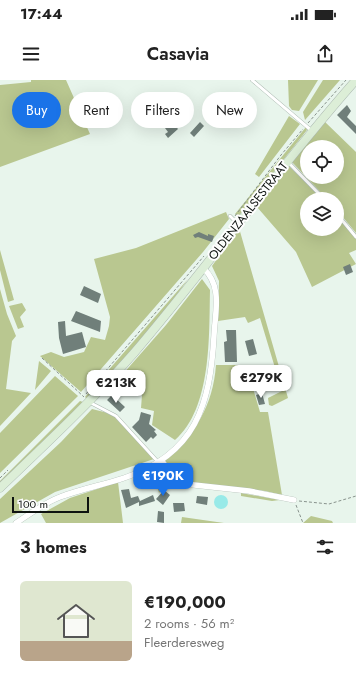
<!DOCTYPE html>
<html lang="en">
<head>
<meta charset="utf-8">
<style>
  :root { --surface:#fff; --page:#f6f6f6; --text:#222; --muted:#767676; --line:#e0e0e0; --accent:#1a73e8 }
  body { margin:0; font-family:Jost,sans-serif; background:var(--page); color:var(--text); height:100vh; display:flex; flex-direction:column; font-size:15px; white-space:nowrap }
  * { box-sizing:border-box; margin:0 }
  p { font-size:13px; color:var(--muted) }
  .icon { flex:none; width:22px; height:22px; fill:none; stroke:currentColor; stroke-width:2; stroke-linecap:round; stroke-linejoin:round }
  .map { position:relative; height:443px; overflow:hidden }
  .drawer { display:flex; flex-direction:column; background:var(--surface); flex:1 }
  .drawer>* { flex:none }
  .hud { position:absolute; left:12px; top:12px; width:332px; height:36px; display:flex; gap:8px }
  .controls { position:absolute; left:300px; top:60px; display:grid; gap:8px }
  .controls a { display:grid; place-items:center; width:44px; height:44px; border-radius:50%; background:var(--surface); box-shadow:0 4px 16px #0002; font-size:20px }
  .scale { position:absolute; left:12px; bottom:10px; width:77px; box-sizing:border-box; padding-left:4px; border:2px solid #0e1310; border-top:0; font-size:11px; line-height:14px; white-space:nowrap; color:#0e1310; -webkit-text-stroke:3px #fefefe; paint-order:stroke }
  .price { position:absolute; translate:-50% -34px; padding:0 9px; border-radius:8px; background:#fff; color:#222; font-size:13px; line-height:26px; filter:drop-shadow(0 1px 2px #0008) }
  .price::after { content:''; position:absolute; left:50%; top:24px; width:12px; height:9px; margin-left:-6px; background:inherit; clip-path:polygon(0 0,100% 0,50% 100%) }
  .price.current { background:var(--accent); color:#fff }
  ul { padding:0; list-style:none }
  li { display:flex; align-items:center; gap:12px; height:100px; padding:0 20px }
  li+li { border-top:1px solid var(--line) }
  li span { display:grid; place-items:center; flex:none; width:112px; height:80px; border-radius:6px; color:#555 }
  li>.icon { margin-inline-start:auto }
  span .icon { width:48px; height:48px; fill:#fffc; stroke-width:1 }
  li b { font-size:17px }
  h2 { display:flex; justify-content:space-between; align-items:center; height:48px; padding:0 20px; font-size:17px }
  .pill { padding:0 14px; border-radius:18px; background:var(--surface); box-shadow:0 4px 16px #0002; font-size:14px; line-height:36px }
  .pill.current { background:var(--accent); color:#fff }
  .status { display:flex; justify-content:space-between; align-items:center; height:28px; padding:0 20px; background:var(--surface); direction:ltr }
  .status svg { height:11px; fill:currentColor }
  header { display:flex; justify-content:space-between; align-items:center; height:52px; padding:0 20px; background:var(--surface); font-size:18px; font-weight:600 }
  .map>svg:first-child { display:block }
  .green { fill:#b9c790; fill-rule:evenodd }
  .water { fill:#98eae8 }
  .building { fill:#707f7a }
  .lines { fill:none; stroke-linecap:round; stroke-linejoin:round }
  .service-casing { stroke:#abb8b0; stroke-width:4 }
  .minor-casing { stroke:#abb8b0; stroke-width:6 }
  .secondary-casing { stroke:#abb8b0; stroke-width:9 }
  .path { stroke:#89938d; stroke-width:1; stroke-dasharray:3 2; stroke-linecap:butt }
  .service { stroke:#fff; stroke-width:3 }
  .minor { stroke:#fff; stroke-width:5.5 }
  .secondary { stroke:#dceed7; stroke-width:8 }
  .labels { text-anchor:middle; stroke-width:4; stroke-linejoin:round; paint-order:stroke }
  .street-label { font-size:12px; fill:#0e1310; stroke:#fefefe }
</style>
</head>
<body>
<div class="status"><b>17:44</b><svg viewBox="0 0 49 12"><path d="M0 12V9h3v3zM5 12V6h3v6zM10 12V3h3v9zM15 12V0h3v12zM26 1h20v11H26zM47 4h2v5h-2z"/></svg></div>
<header><svg class="icon" aria-label="menu" viewBox="0 0 24 24"><path d="M4 6h16M4 12h16M4 18h16"/></svg>Casavia<svg class="icon" aria-label="share" viewBox="0 0 24 24"><path d="M12 15V3M7 8l5-5 5 5M5 13v7h14v-7"/></svg></header>
<div class="map">
<svg width="356" height="443" viewBox="0 0 356 443">
  <rect width="100%" height="100%" fill="#e8f5ec"/>
  <path class="green" d="M31 0H66L90 54 0 87V5L31 2Z
    M288 0H318L299 31 292 30 289 26Z
    M323 0H340L305 40 303 32Z
    M289 36 300 44 259 97 255 94Z
    M324 41 356 72V153L337 130V119H327L291 81ZM307 67H337V97H307Z
    M306 47 307 50 238 137 235 134Z
    M288 85 322 119H307V149H337V136L356 158V170L349 173 356 184 312 207 296 172 257 127Z
    M226 132 229 139 203 172 81 312 40 276 51 272 64 277 84 272 91 257 105 260 109 246 110 237 94 179 136 168Z
    M239 148 288 318 272 326 269 325 268 318 282 311 260 238 248 243 245 237 218 241 219 201 212 186Z
    M0 170 14 220 8 222 0 190Z
    M188 199 163 234 89 319H87L85 317Z
    M202 199 210 210C209 255 212 328 175 360L152 345 154 331 141 328 142 315 107 312 166 245Z
    M0 209 7 234 16 256 12 261 6 309 31 313 0 346Z
    M22 223 26 230 20 237 24 247 18 249 9 226Z
    M39 281 51 291 35 310Z
    M216 285H246L260 332H268L282 415 265 411 189 403 173 392 165 381C195 354 213 326 216 285Z
    M55 296 78 316 0 393V353Z
    M80 321 83 322 0 405V401Z
    M92 329 112 334 154 379 55 412 0 443V419L61 362Z
    M159 384 170 398 159 413 153 390 150 389Z
    M118 402 123 443H46L41 434 70 418Z
    M241 413 280 420 272 421 241 416Z
    M311 436 332 441 333 443H303Z
    M182 437 224 443H181Z"/>
  <path class="water" d="M214 422a7 7 0 1 1 14 0a7 7 0 1 1-14 0Z"/>
  <path class="building" d="M157 19 170 21 169 29 155 27Z
    M347 25 351 31 347 37 356 46V54L337 35Z
    M200 42 204 46 194 57 190 53Z
    M173 43 178 49 168 58 165 54 168 52 165 48Z
    M199 152 208 156V154L214 156 212 162 198 157 195 158 193 155Z
    M350 184 353 192 346 195 343 187Z
    M84 206 101 214 98 223 80 215Z
    M76 231 101 241 100 252 71 241Z
    M65 241 66 256 82 252 86 267 63 274 59 258 58 242Z
    M226 250H236L237 282H225L224 262 227 261Z
    M253 259 257 274 249 276 245 261Z
    M262 313 265 324 259 325 256 315Z
    M112 315 125 327 120 332 107 320Z
    M141 332 151 335 149 344 156 350 154 351 157 355 153 359 151 357 146 362 132 347 139 340Z
    M129 409 131 418 138 416 140 421 153 415 155 421 139 426V422L126 428 121 410Z
    M164 410 170 415 163 425 156 419Z
    M197 416 208 417 207 425 196 423Z
    M173 423H184L185 431 174 432Z
    M158 431 164 432V443L157 442Z"/>
  <g class="lines">
    <defs>
      <path id="service" d="M252 0 312 51
        M288 82 324 119
        M337 134 356 157
        M230 136 237 143
        M89 322 116 336 158 382"/>
      <path id="minor" d="M161 380 173 396 185 404 249 411 294 420
        M16 443C30 434 44 423 60 417 81 409 103 405 124 398 196 374 210 325 214 256 215 232 223 206 203 188"/>
      <path id="secondary" d="M0 408C46 364 92 321 134 273 210 184 278 88 356 0"/>
    </defs>
    <use href="#service" class="service-casing"/>
    <use href="#minor" class="minor-casing"/>
    <use href="#secondary" class="secondary-casing"/>
    <path class="path" d="M308 43 346 0
      M235 136 281 75 303 49
      M42 278 84 317
      M86 314 204 176
      M0 398 8 390
      M299 421 329 424 356 416
      M296 425 303 443"/>
    <use href="#service" class="service"/>
    <use href="#minor" class="minor"/>
    <use href="#secondary" class="secondary"/>
  </g>
  <g class="labels">
    <g class="street-label">
      <text transform="translate(248 131) rotate(-52)" y="4">OLDENZAALSESTRAAT</text>
    </g>
  </g>
</svg>
<div class="controls">
<a><svg class="icon" aria-label="locate" viewBox="0 0 24 24"><circle cx="12" cy="12" r="6"/><path d="M12 2v4M12 18v4M2 12h4M18 12h4"/></svg></a>
<a><svg class="icon" aria-label="layers" viewBox="0 0 24 24"><path d="M12 4l9 5-9 5-9-5zM3 14l9 5 9-5"/></svg></a>
</div>
<div class="scale">100 m</div>
<b class="price" style="left:261px;top:319px">€279K</b>
<b class="price" style="left:116px;top:324px">€213K</b>
<b class="price current" style="left:163px;top:417px">€190K</b>
<div class="hud">
<a class="pill current">Buy</a>
<a class="pill">Rent</a>
<a class="pill">Filters</a>
<a class="pill">New</a>
</div>
</div>
<section class="drawer">
<h2>3 homes<svg class="icon" aria-label="filters" viewBox="0 0 24 24"><path d="M4 7h16M4 17h16"/><circle cx="9" cy="7" r="2"/><circle cx="15" cy="17" r="2"/></svg></h2>
<ul>
<li><span style="background:linear-gradient(#dfe7d0 75%,#b9a48a 0)"><svg class="icon" aria-label="home" viewBox="0 0 24 24"><path d="M3 11l9-7 9 7M6 9v11h12V9"/></svg></span><div><b>€190,000</b><p>2 rooms · 56 m²</p><p>Fleerderesweg</p></div></li>
</ul>
</section>
</body>
</html>
